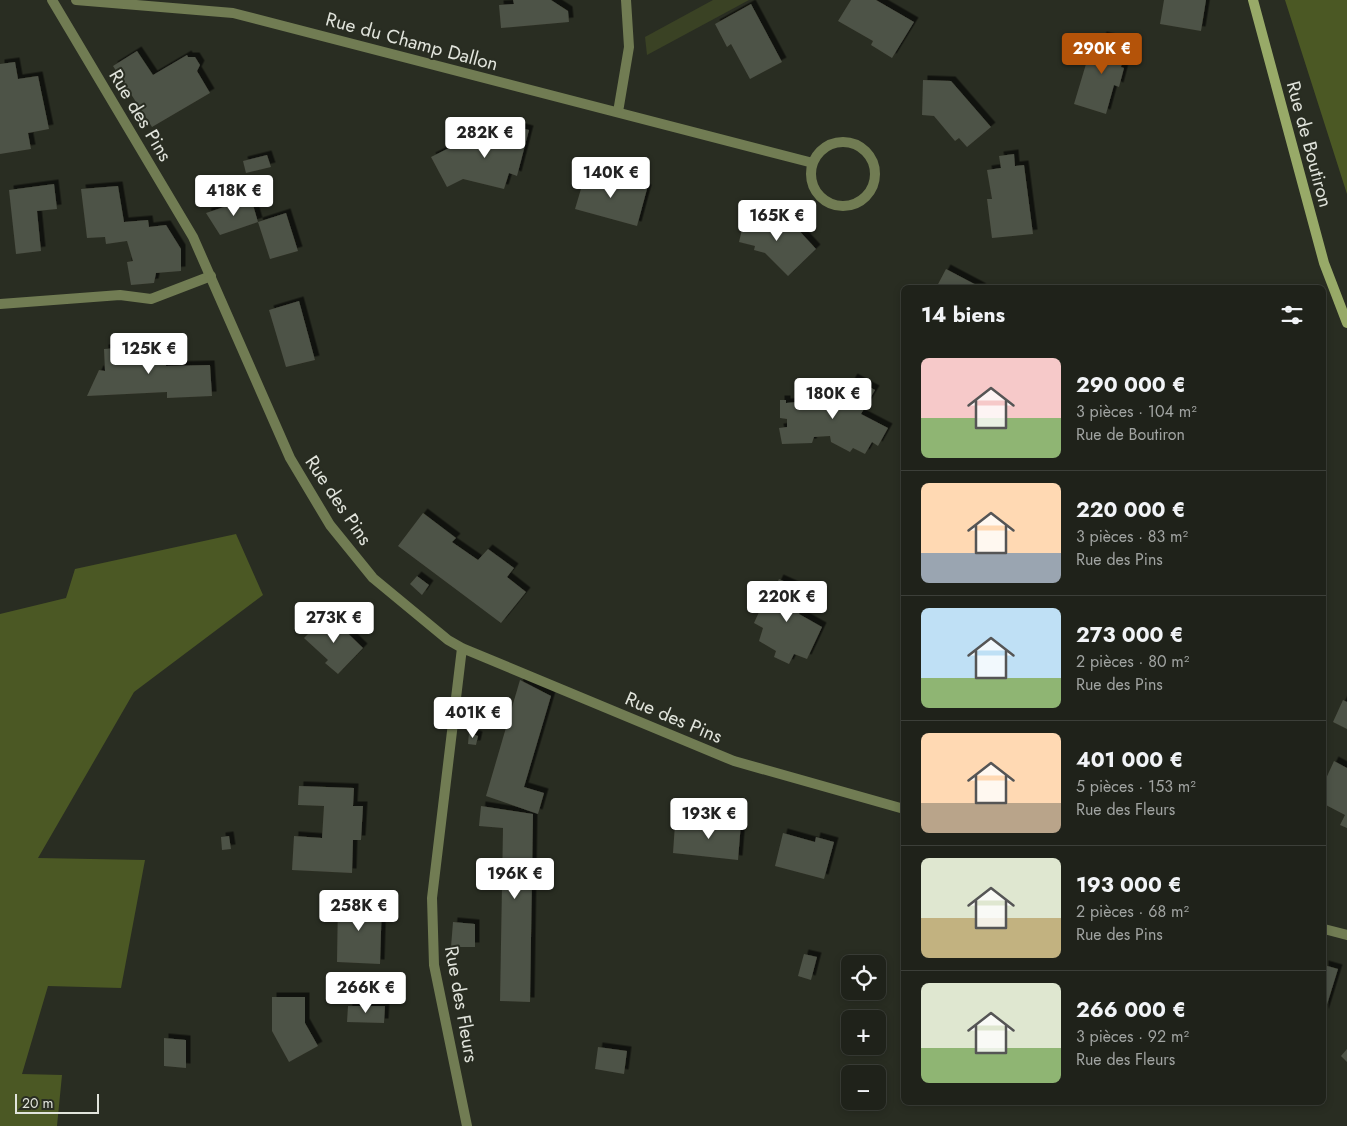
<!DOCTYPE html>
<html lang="fr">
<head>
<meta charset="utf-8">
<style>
  :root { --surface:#1f221a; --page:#2c2f27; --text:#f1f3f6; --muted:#a1a4a2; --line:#3c3f39; --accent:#b45309 }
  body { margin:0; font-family:Jost,sans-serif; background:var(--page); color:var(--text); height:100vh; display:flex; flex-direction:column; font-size:19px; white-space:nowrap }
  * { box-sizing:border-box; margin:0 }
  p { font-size:16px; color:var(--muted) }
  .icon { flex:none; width:28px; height:28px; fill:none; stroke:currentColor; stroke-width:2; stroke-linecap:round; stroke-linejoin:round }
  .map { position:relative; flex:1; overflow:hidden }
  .details { position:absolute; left:901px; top:285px; width:425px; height:820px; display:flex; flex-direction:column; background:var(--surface); border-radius:8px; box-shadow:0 2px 8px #0003,0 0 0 1px var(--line) }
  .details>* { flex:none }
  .buttons { position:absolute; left:841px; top:955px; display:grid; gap:10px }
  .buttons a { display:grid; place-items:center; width:45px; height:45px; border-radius:8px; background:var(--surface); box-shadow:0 2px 8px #0003,0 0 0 1px var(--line); font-size:25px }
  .scale { position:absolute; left:15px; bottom:12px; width:84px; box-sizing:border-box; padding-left:5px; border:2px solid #e1e4dc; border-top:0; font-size:14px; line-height:18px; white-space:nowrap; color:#e1e4dc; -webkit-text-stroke:4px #292d22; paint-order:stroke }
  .price { position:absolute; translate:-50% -42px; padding:0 11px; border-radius:5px; background:#fff; color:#222; font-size:16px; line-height:32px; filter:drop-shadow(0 1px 2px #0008) }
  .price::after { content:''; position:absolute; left:50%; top:30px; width:15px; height:11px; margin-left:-8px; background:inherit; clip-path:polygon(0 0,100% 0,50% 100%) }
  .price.on { background:var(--accent); color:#fff }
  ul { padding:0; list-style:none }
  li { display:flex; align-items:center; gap:15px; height:125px; padding:0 20px }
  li+li { border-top:1px solid var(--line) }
  li span { display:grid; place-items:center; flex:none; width:140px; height:100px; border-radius:8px; color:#555 }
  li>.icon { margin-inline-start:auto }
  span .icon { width:60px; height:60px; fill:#fffc; stroke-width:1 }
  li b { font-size:21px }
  h2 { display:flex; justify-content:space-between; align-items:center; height:60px; padding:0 20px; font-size:21px }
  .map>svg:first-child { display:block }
  .green { fill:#3a4224 }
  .forest { fill:#4b5824 }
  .building { fill:#4e5246; filter:url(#shadow) }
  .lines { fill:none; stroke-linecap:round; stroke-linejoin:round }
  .service { stroke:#717c53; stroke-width:10 }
  .minor { stroke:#717c53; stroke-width:10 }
  .secondary { stroke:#98aa68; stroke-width:10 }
  .labels { text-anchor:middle; stroke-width:4; stroke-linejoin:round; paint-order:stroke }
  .street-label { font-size:19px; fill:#e1e4dc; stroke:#292d22 }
</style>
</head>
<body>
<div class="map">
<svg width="1347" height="1126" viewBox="0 0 1347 1126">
  <defs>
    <filter id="shadow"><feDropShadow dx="4.5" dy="-4.5" stdDeviation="0" flood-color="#0009"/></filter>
  </defs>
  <rect width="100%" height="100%" fill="#292d22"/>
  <path class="green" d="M713 0H749L647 55 645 37Z"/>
  <path class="forest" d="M1285 0H1347V194Z
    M236 534 263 595 134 692 38 858 145 860 121 988 48 986 22 1074 62 1075 57 1126H0V614L66 598 75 569Z"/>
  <path class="building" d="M513 0H551L568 11 569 22 501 28 499 5 514 4Z
    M851 0H876L914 22 892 58 871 45 873 41 838 21Z
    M1164 0H1206L1201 31 1160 24Z
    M751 4 782 62 750 79 731 44 727 47 715 24Z
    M1102 36 1128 42 1121 67 1124 68 1119 87 1114 85 1106 114 1074 104 1089 54 1096 56Z
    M137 51 153 75 187 55 188 57H195L200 65 197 71 210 93 152 127 113 66Z
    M15 62 18 79 38 76 49 129 28 133 31 149 0 154V64Z
    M923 80 951 81 991 127 967 147 959 138 955 141 934 116 922 115Z
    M497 122 529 130 517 176 509 173 504 189 463 179 447 187 431 157 459 143 479 148 480 145 490 148Z
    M1014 154 1015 166 1024 165 1033 234 992 238 987 199H992L987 170 1001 168 999 156Z
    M267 155 271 167 246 173 243 161Z
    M586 172 647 189 637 226 575 209Z
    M54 184 57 209 37 211 41 251 16 254 9 190Z
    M118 186 124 222 148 220 149 227 166 225 181 249V271L156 273 154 283 131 285 127 262 133 261 127 241 106 244 105 237 87 238 81 189Z
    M251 198 258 222 220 235 206 213Z
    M286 213 298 251 270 259 258 222Z
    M746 213 794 225 816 249 788 276 765 253 754 250 755 246 739 242Z
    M946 269 982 288H936Z
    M299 301 315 360 286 367 269 310Z
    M164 345 166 366 210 365 212 396 167 398V392L87 396 99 370 105 371 104 349Z
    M853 378 875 390 861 414 888 428 878 446 872 442 865 454 853 448 850 452 831 442 830 436 814 437 812 443 782 444 779 428 787 427V419L780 418V400H786V403L808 401 807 397 823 395V401L841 399Z
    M423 513 456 538 452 542 478 560 488 549 514 568 507 577 526 592 501 623 398 546Z
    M417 576 429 585 422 595 410 584Z
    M779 579 808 592 799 614 822 627 807 659 794 654 789 664 774 657 776 651 759 641 763 628 754 623 764 601 768 602Z
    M328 614 363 648 338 674 325 663 328 660 304 638Z
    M520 680 551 696 524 787 544 793 538 814 486 796Z
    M1343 700 1347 702V729L1333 722Z
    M469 733 478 736 476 745 468 744Z
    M1334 761 1347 768V828L1340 825 1345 815 1324 804V783Z
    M299 786 354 788 353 806H363L361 840H353L352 873 292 870 294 836 322 838 324 806 298 805Z
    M481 806 533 814 530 1002 500 1001 503 828 479 826Z
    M712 819 741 823 738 860 673 853 675 824 711 829Z
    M783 833 815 842 816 837 834 842 824 879 775 866Z
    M229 836 231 849 222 850 221 837Z
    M338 900 382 901 380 964 337 962Z
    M453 922 475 924V947H451Z
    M804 954 817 957 811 980 798 976Z
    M1324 965 1338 969 1324 1014Z
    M272 997H305V1023L318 1046 289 1062 272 1031Z
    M348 1006H385L384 1023 347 1022Z
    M164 1038 186 1040V1068L164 1066Z
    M598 1047 627 1051 624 1074 595 1069Z
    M1347 1049V1062L1341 1056Z"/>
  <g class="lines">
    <path class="service" d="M0 304 120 295 151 299 211 276"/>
    <path class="minor" d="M52 0 193 237 290 458 330 525 373 578 448 640 462 648 734 761 904 809
      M76 0 233 13 813 163
      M618 112 629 47 626 0
      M811 174a32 32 0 1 1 64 0a32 32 0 1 1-64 0Z
      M462 648 432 898 434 965 467 1126
      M1324 929 1347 935"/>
    <path class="secondary" d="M1253 0 1324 263 1347 323"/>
  </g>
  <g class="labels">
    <g class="street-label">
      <text transform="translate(412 41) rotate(15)" y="7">Rue du Champ Dallon</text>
      <text transform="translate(141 115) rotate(59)" y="7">Rue des Pins</text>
      <text transform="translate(1310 144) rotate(75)" y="7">Rue de Boutiron</text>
      <text transform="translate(339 500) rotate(56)" y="7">Rue des Pins</text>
      <text transform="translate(674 717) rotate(23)" y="7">Rue des Pins</text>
      <text transform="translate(462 1004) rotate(80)" y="7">Rue des Fleurs</text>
    </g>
  </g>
</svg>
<div class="buttons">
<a><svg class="icon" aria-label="locate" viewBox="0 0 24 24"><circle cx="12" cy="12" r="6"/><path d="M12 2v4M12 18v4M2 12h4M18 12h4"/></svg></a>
<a>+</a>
<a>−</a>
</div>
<div class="scale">20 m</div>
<b class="price on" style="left:1102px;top:75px">290K €</b>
<b class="price" style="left:485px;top:159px">282K €</b>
<b class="price" style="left:611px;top:199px">140K €</b>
<b class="price" style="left:234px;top:217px">418K €</b>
<b class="price" style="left:777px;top:242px">165K €</b>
<b class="price" style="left:149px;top:375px">125K €</b>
<b class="price" style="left:833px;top:420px">180K €</b>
<b class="price" style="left:787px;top:623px">220K €</b>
<b class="price" style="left:334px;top:644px">273K €</b>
<b class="price" style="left:473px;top:739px">401K €</b>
<b class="price" style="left:709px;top:840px">193K €</b>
<b class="price" style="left:515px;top:900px">196K €</b>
<b class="price" style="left:359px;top:932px">258K €</b>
<b class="price" style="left:366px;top:1014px">266K €</b>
<section class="details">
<h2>14 biens<svg class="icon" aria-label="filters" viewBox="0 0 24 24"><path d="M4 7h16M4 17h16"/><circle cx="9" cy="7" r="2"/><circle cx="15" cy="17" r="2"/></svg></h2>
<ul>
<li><span style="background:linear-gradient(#f6c9c9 60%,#8fb573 0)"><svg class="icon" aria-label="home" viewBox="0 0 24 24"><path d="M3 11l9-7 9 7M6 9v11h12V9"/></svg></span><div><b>290 000 €</b><p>3 pièces · 104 m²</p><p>Rue de Boutiron</p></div></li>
<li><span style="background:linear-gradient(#ffd9b3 70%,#9aa5b1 0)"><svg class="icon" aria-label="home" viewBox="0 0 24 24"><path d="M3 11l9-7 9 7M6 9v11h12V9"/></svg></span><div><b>220 000 €</b><p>3 pièces · 83 m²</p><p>Rue des Pins</p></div></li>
<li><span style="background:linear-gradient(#bfe0f5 70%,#8fb573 0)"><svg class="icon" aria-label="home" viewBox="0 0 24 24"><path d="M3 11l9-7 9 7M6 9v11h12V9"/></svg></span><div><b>273 000 €</b><p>2 pièces · 80 m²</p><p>Rue des Pins</p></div></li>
<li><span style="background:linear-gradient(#ffd9b3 70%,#b9a48a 0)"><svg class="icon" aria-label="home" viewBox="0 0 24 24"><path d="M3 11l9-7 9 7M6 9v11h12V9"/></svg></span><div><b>401 000 €</b><p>5 pièces · 153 m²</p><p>Rue des Fleurs</p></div></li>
<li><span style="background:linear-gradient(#dfe7d0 60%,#c2b280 0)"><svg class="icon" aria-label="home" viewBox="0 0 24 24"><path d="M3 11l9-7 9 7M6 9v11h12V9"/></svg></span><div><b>193 000 €</b><p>2 pièces · 68 m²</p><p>Rue des Pins</p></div></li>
<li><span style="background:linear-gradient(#dfe7d0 65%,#8fb573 0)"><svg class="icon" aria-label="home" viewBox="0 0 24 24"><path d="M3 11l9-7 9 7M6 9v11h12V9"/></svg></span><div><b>266 000 €</b><p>3 pièces · 92 m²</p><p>Rue des Fleurs</p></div></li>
</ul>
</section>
</div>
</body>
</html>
